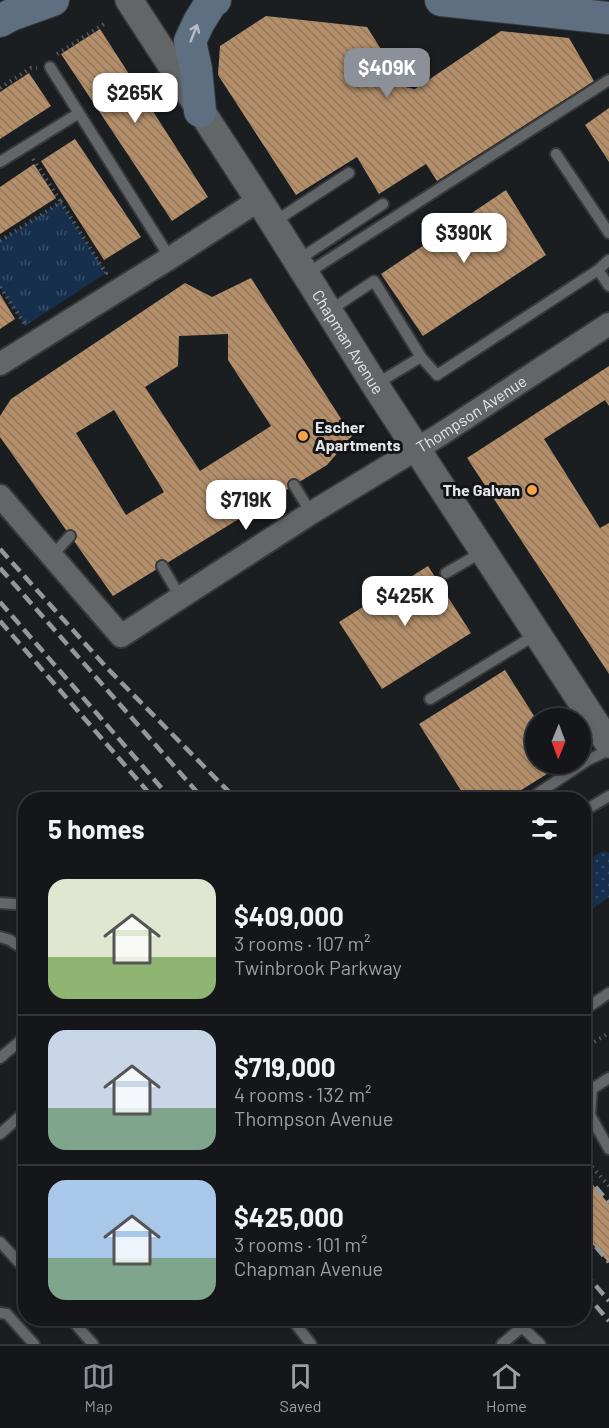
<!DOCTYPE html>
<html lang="en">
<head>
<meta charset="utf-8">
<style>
  :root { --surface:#141619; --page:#212326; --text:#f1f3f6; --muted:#9d9fa2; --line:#333538; --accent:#8c9099 }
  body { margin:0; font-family:Barlow,sans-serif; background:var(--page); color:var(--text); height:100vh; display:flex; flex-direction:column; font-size:22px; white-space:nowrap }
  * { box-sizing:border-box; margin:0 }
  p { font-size:20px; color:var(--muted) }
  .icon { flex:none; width:33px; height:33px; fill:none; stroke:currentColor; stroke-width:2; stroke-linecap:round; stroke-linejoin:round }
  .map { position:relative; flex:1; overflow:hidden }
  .panel { position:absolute; left:18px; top:792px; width:573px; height:534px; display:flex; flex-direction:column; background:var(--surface); border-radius:24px; box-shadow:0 3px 9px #0003,0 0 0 2px var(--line) }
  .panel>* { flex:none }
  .needle { width:39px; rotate:181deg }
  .tools { position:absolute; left:525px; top:708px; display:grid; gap:12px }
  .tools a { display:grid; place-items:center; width:66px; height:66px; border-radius:50%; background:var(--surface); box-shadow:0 3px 9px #0003,0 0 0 2px var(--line); font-size:30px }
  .price { position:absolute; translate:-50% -51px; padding:0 14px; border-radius:12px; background:#fff; color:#222; font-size:20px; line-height:39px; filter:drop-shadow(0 2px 3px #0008) }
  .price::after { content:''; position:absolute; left:50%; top:36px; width:18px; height:14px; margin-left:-9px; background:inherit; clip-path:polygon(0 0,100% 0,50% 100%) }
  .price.current { background:var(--accent); color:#fff }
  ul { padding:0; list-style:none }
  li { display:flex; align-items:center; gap:18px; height:150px; padding:0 30px }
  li+li { border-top:2px solid var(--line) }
  li span { display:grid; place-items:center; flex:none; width:168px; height:120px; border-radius:18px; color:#555 }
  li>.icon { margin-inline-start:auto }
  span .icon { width:72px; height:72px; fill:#fffc; stroke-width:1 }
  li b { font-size:26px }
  h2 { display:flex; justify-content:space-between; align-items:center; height:72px; padding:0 30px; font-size:26px }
  .dock { display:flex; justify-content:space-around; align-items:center; height:84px; border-top:2px solid var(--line); background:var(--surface); font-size:16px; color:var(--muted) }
  .dock a { display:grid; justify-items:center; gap:3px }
  .dock .current { color:var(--accent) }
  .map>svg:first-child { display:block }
  .grass { fill:url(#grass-dots) }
  .park { fill:url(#park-tufts) }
  .building { fill:url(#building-back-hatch); fill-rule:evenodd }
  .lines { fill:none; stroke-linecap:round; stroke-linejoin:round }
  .service-casing { stroke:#37393b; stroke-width:14 }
  .minor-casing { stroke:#37393b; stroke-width:26 }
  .tertiary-casing { stroke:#37393b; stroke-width:30 }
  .secondary-casing { stroke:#37393b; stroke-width:34 }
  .path { stroke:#595c5e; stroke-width:4; stroke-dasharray:1.5 4.5; stroke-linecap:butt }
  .service { stroke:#636669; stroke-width:10 }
  .minor { stroke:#636669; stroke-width:22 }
  .tertiary { stroke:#636669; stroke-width:27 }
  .secondary { stroke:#5e6f82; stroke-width:32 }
  .rail { stroke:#95989a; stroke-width:4.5; stroke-dasharray:12 6; stroke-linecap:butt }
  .oneway { stroke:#b5bcc4 }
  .poi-dot { fill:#f5a345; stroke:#121417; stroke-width:2 }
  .labels { text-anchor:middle; stroke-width:6; stroke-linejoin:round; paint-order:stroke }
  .street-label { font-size:16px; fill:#e4e6e8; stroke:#121417 }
  .poi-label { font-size:16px; font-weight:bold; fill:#e4e6e8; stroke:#121417; text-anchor:start }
</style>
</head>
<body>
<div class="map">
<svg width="609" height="1344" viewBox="0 0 609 1344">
  <defs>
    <pattern id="grass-dots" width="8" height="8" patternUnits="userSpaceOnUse" patternTransform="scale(1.5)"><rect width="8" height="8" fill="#162f4c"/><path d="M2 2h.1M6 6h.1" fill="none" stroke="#384d66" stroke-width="1.8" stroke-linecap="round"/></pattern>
    <pattern id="park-tufts" width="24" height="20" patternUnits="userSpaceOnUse" patternTransform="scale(1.5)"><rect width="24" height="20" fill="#162f4c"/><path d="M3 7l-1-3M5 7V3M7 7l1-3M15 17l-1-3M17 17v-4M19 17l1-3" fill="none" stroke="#384d66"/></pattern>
    <pattern id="building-back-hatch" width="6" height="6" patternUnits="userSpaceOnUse" patternTransform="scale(1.5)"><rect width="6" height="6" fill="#b48f6a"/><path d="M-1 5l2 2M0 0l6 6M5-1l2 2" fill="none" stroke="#92795f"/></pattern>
  </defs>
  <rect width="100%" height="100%" fill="#1b1e21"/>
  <path class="grass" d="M604 851 609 853V897L584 915V896L594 856Z"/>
  <path class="park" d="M61 202 106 273 25 326 0 287V241Z"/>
  <path class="building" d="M266 16 367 27 405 87 415 89 501 31 569 38 594 81 437 181 426 164 379 194 357 157 296 195 218 75 220 46Z
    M100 29 208 197 172 221 61 54Z
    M29 73 51 106 0 139V92Z
    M609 108V162L585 125Z
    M75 139 141 237 104 260 41 161Z
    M34 164 56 198 0 234V187Z
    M506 190 546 255 423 336 381 274Z
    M251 278 352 436 327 465 113 596 0 437V416L11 399 185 283 212 297ZM228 334V360L271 426 200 471 145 387 178 366 179 336ZM114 410 164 492 126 515 76 433Z
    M0 294 15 319 0 329Z
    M609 366V406L605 400 544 439 600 528 609 523V674L467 458Z
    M428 566 471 633 382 689 339 622Z
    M505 670 536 719V764H563L505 800H467L419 724Z
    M584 1174 609 1204V1263L584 1234Z"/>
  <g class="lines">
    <defs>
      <path id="service" d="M50 67 170 258
        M556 154 609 233
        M0 162 79 113
        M274 222 349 173
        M298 260 383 204
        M598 270 609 260
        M306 274 609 80
        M329 311 374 281 421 357
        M376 384 421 357 437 375 598 270 609 286
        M294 485 311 513
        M52 556 70 536
        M162 566 180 597
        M446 573 482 552
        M430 699 537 634
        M528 800 588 760 609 750
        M584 811 609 796
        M0 903 26 905
        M0 937 10 940 26 951
        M584 1010 609 993
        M0 1058 26 1036
        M609 1078 592 1089 590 1115 609 1149
        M0 1134 26 1111
        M0 1242 26 1270
        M0 1313 7 1314 34 1344
        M70 1318 93 1344
        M291 1318 311 1344
        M502 1344 522 1327 540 1344"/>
      <g id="minor">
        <path d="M0 364 170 258 259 200"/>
        <path id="s1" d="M0 496 121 636 311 513 438 436 609 324"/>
      </g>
      <g id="tertiary">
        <path id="s2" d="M129 0 259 200 375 385 609 744"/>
      </g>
      <path id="secondary" d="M441 0 609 18
        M0 21 11 15 53 0
        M200 111 196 69 190 41 199 22 212 1 215 0"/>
    </defs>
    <use href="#service" class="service-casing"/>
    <use href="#minor" class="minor-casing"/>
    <use href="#tertiary" class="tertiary-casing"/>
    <use href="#secondary" class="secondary-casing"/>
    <path class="path" d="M57 54 104 24
      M0 88 31 68H37
      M33 159 61 202
      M0 241 61 202 106 273 105 274
      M0 287 26 326
      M584 1048 609 1033
      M584 1158 609 1186"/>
    <use href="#service" class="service"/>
    <use href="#minor" class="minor"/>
    <use href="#tertiary" class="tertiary"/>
    <use href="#secondary" class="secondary"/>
    <path class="rail" d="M0 549 107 668 237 800
      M0 568 204 800
      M0 602 172 800
      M0 621 155 800
      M584 1173 609 1203
      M584 1233 609 1262
      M584 1272 609 1301
      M584 1292 609 1321"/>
  </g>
  <defs><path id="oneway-shaft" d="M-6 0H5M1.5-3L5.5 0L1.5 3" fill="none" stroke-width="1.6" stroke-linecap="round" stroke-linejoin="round" transform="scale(1.5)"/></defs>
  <use class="oneway" href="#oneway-shaft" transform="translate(194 33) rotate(-68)"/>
  <g class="poi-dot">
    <circle cx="303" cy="436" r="6"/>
    <circle cx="532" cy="490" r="6"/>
  </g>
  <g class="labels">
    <g class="street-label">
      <text dy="6" stroke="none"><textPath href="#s2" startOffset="406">Chapman Avenue</textPath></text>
      <text dy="6" stroke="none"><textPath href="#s1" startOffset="600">Thompson Avenue</textPath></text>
    </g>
    <g class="poi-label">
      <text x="315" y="433">Escher<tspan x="315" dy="18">Apartments</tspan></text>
      <text x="520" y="496" text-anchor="end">The Galvan</text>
    </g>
  </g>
</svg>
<div class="tools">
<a><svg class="needle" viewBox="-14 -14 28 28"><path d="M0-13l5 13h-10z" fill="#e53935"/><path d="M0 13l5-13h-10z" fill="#9d9fa2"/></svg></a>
</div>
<b class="price current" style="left:387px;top:99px">$409K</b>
<b class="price" style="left:135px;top:124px">$265K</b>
<b class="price" style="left:464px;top:264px">$390K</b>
<b class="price" style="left:246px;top:531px">$719K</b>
<b class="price" style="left:405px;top:627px">$425K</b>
<section class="panel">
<h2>5 homes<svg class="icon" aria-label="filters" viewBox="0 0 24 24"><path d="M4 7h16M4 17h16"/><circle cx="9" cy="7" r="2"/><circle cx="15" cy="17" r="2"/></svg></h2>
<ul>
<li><span style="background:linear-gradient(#dfe7d0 65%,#8fb573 0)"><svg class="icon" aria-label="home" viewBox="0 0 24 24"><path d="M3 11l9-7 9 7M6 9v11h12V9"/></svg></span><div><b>$409,000</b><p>3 rooms · 107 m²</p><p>Twinbrook Parkway</p></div></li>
<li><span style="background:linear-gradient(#c9d6e8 65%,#7fa58c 0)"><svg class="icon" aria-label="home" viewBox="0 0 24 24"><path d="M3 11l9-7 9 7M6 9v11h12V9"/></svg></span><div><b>$719,000</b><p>4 rooms · 132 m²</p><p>Thompson Avenue</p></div></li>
<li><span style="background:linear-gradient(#a9c7e8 65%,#7fa58c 0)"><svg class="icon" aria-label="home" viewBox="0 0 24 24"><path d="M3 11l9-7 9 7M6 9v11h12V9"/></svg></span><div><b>$425,000</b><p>3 rooms · 101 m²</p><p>Chapman Avenue</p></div></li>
</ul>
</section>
</div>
<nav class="dock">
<a class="current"><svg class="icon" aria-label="map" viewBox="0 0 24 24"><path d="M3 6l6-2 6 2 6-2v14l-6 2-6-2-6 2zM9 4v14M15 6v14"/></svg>Map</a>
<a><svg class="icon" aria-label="saved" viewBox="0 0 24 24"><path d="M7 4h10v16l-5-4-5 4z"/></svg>Saved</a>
<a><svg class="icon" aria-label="home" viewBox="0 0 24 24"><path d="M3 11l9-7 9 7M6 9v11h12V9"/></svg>Home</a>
</nav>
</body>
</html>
